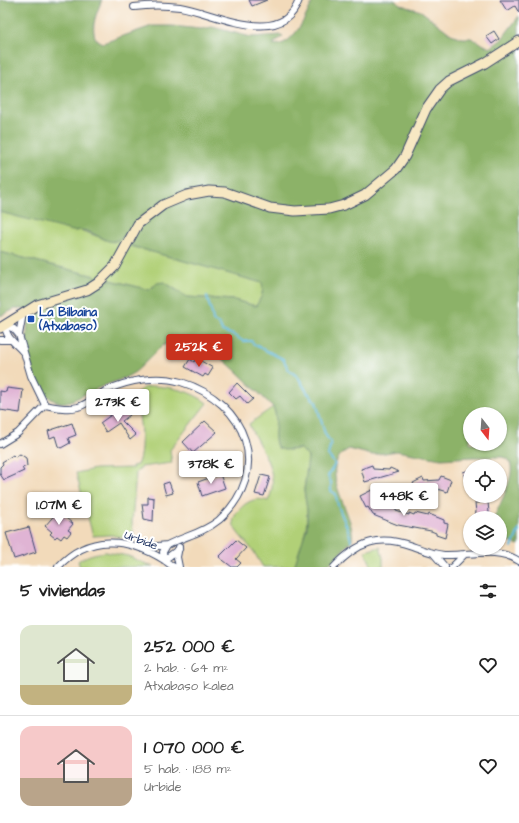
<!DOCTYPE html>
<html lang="es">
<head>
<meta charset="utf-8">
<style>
  :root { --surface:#fff; --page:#f6f6f6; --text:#222; --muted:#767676; --line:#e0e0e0; --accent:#c8321e }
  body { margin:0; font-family:"Architects Daughter",sans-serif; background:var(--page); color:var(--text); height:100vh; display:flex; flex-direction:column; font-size:15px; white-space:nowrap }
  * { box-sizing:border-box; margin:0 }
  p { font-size:13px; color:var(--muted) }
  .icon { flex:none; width:22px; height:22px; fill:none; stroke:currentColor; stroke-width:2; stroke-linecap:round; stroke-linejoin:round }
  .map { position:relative; height:567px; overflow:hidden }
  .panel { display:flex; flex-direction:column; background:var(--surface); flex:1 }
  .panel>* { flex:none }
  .needle { width:26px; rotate:163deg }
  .tools { position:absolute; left:463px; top:407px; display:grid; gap:8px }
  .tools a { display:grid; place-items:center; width:44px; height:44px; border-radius:50%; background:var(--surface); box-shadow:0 1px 3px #0004; font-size:20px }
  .price { position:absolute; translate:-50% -34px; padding:0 9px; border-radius:4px; background:#fff; color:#222; font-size:13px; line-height:26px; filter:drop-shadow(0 1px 2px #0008) }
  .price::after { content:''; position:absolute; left:50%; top:24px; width:12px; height:9px; margin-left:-6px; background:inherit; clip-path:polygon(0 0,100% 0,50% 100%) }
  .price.selected { background:var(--accent); color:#fff }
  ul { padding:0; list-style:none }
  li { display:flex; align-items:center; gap:12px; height:100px; padding:0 20px }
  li+li { border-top:1px solid var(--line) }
  li span { display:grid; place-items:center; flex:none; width:112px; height:80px; border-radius:12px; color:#555 }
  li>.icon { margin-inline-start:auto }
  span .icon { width:48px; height:48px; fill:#fffc; stroke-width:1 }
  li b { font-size:17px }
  h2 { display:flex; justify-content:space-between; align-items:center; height:48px; padding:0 20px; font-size:17px }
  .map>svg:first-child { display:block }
  .green { fill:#b1d077; stroke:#66806a }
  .forest { fill:#8cb268; stroke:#547063; fill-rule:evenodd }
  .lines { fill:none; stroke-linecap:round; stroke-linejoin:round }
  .stream { stroke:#63bbe0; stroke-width:2 }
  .building { fill:#e0b4d4 }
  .street-casing { stroke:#3b496c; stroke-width:8 }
  .secondary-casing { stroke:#3b496c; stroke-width:11 }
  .street { stroke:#fff; stroke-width:6 }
  .secondary { stroke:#f7e8c3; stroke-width:9 }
  .transit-dot { fill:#1a4fb4; stroke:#fff; stroke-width:1.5 }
  .labels { text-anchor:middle; stroke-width:4; stroke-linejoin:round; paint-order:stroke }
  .transit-label { font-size:12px; font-weight:bold; fill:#164399; stroke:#fff; text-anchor:start }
  .street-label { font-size:12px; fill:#1b2f5e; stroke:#fff }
</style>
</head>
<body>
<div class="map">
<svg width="519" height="567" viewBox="0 0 519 567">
  <rect width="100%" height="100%" fill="#fff"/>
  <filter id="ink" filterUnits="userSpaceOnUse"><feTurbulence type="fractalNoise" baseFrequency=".025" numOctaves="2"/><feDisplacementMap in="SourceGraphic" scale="8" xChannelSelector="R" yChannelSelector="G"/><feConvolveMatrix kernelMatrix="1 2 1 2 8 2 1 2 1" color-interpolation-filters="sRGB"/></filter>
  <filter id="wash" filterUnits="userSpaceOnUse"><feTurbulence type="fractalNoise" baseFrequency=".012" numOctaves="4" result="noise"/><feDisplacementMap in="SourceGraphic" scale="16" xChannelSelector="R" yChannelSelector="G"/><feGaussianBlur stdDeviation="0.9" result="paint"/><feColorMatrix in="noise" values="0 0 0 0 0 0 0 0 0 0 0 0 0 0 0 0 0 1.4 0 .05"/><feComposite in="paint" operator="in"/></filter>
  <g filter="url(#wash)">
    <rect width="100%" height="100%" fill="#f2daba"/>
    <path class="green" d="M0 212 76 231 80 230 113 242 123 238 130 229 124 244 263 283 262 296 256 306 234 300 187 297 169 285 153 286 150 290 0 252Z
      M153 386C172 387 192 391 207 403L170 450 172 463 141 467 136 473 132 522 133 540 111 535 93 536 76 473 95 469 133 468 132 466 137 465C146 447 138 412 136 393L144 388Z
      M273 407 276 416V445L289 450 301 449C315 456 305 478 304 489 304 497 308 506 307 514 307 532 301 550 294 567H263C258 560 255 552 249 546 236 530 224 523 244 505 252 499 259 498 268 501 282 472 259 449 249 424Z
      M380 547 383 558V567H372L365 551Z
      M106 552 128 556 153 567H80L78 561C87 555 96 553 106 552Z"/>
    <path class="forest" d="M0 0H102C97 12 90 27 96 39L103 43 152 26H172L201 29 212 27 251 37 281 35 283 36 273 44C292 49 307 15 313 0H394L401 5 421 11 451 34 462 38H471L490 48 501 40 519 16V545L500 539V518H494C499 505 519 471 508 459L502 457H473L441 459 397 451 372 455 349 449C313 467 357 515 352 540L333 561 324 567H294L307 527V510L304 491 308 457 301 449 284 450 278 448C270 436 280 420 273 407 258 393 213 345 197 342 189 340 172 340 164 345 156 350 144 365 135 372 123 380 109 383 96 389 74 398 60 415 41 388 31 373 28 356 27 339 27 328 29 319 24 309H15L0 316V252L150 290 157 283 164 282 187 297 234 300 256 306C261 297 264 294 262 283L124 244 129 230C110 254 103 233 81 230 79 230 75 231 72 231L0 212ZM470 414H500V444H470Z"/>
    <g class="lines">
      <path class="stream" d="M207 296C208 305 213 312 213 321L219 324 222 331 233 335 243 341H251L255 345 283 359 289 370 298 377 307 392 316 402 325 434 331 443 328 455 335 464 328 476 331 482V491L336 494C336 510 349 524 351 541
        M512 547 519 530"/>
    </g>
    <g id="blocks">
      <path class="building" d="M249 0H267L252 6Z
        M500 0H519V13L515 6 507 11Z
        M494 31 499 39 492 44 486 36Z
        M196 358 213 368 208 376 205 374 203 377 185 367 190 359 194 362Z
        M237 383 253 399 247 404 240 396 236 399 229 392Z
        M7 388 23 390 20 413 0 410V391L6 392Z
        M126 408 130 415 122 421 136 435 130 440 119 423 106 432 100 423 118 410 120 413Z
        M205 421 217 432 193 453 183 442Z
        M72 423 76 435 68 438 70 443 61 448 58 446 55 436 50 438 48 431Z
        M20 454 26 458 27 466 22 468 24 471 4 480 0 474V467L3 464 2 462 13 455 15 457Z
        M372 465 373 469 389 470 390 468 399 472 365 482 361 469Z
        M470 470V491H468L463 472Z
        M220 474 225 488 202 496 198 482Z
        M261 475 270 477 264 496 255 494Z
        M441 476 451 480 447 492 437 489 428 490 418 494 413 483 423 478 424 481 439 480Z
        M169 482 173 493 166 495 163 484Z
        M372 490 377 501 380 500 383 505 396 509V511L409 515V513L414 515 415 513 428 516 429 514 444 520V523L448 524 445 538 436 535V533L431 531 398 525 373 515 368 507 366 508 360 496Z
        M148 497 154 498 153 521 144 519 142 504H148Z
        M488 502 489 513 486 518H473L476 512 475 503Z
        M58 511 73 524 68 530 71 532 67 537 64 535 61 539 57 536 55 538 50 534 52 532 45 526Z
        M29 527 36 552 14 559 6 533Z
        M236 540 246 548 236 559 241 563 237 567H232L219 557Z"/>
    </g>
  </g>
  <g filter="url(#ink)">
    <use href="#blocks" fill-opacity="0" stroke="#3b496c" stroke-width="1"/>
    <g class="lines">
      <defs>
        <path id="street" d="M134 7C149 5 165 5 180 7 213 12 282 50 299 0
          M23 313 19 335 31 376 45 405C55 407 67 410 78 407 88 404 98 395 107 390 129 380 157 375 181 382 247 402 273 471 219 520 203 533 185 536 167 545L163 552 164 560 179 549
          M5 325C6 339 15 342 24 353
          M5 325 14 329 19 335
          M0 340H10
          M0 444 18 433 45 405
          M141 548 167 545
          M433 553 445 567
          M58 567C88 534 128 537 164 560 167 562 170 565 174 567
          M179 567 177 557 179 547
          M334 567C358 542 378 534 412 546 423 550 433 554 444 555 470 556 496 546 519 561
          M452 567 465 554"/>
        <path id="secondary" d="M0 328 37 305 87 290 98 283 115 266 138 224 163 205 187 195 209 191 225 192 270 208 295 211 329 209 344 205 365 195 396 169 405 156 426 109 440 89 449 81 485 63 519 41"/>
      </defs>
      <use href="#street" class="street-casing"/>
      <use href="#secondary" class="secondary-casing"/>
      <use href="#street" class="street"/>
      <use href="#secondary" class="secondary"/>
    </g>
  </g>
  <rect class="transit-dot" x="27" y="315" width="8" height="8" rx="2"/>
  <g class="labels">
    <g class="transit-label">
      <text x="39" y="316">La Bilbaina<tspan x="39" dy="14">(Atxabaso)</tspan></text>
    </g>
    <g class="street-label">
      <text transform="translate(141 540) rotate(20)" y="4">Urbide</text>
    </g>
  </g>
</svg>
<div class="tools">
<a><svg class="needle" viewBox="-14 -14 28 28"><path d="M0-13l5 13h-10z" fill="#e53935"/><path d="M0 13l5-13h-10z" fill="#767676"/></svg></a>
<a><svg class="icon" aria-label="locate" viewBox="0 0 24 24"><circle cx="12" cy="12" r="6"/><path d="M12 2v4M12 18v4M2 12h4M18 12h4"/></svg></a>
<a><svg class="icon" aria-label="layers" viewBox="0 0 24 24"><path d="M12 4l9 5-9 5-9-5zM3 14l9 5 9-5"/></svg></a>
</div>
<b class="price selected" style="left:199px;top:368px">252K €</b>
<b class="price" style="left:118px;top:423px">273K €</b>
<b class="price" style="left:211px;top:485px">378K €</b>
<b class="price" style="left:404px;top:517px">448K €</b>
<b class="price" style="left:59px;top:526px">1.07M €</b>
</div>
<section class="panel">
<h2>5 viviendas<svg class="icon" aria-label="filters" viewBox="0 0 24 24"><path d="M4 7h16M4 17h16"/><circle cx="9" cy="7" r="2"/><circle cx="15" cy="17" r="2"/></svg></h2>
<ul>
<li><span style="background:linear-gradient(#dfe7d0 75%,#c2b280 0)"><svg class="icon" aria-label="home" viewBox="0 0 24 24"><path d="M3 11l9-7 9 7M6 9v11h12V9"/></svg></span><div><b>252 000 €</b><p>2 hab. · 64 m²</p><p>Atxabaso kalea</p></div><svg class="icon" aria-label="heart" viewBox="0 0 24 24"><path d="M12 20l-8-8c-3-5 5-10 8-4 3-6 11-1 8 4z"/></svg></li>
<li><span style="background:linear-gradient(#f6c9c9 65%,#b9a48a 0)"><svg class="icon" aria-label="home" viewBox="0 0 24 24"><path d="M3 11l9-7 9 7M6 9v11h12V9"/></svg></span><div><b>1 070 000 €</b><p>5 hab. · 188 m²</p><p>Urbide</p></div><svg class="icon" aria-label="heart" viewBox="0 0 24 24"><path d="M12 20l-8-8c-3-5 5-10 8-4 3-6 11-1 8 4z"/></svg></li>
</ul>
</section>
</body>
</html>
